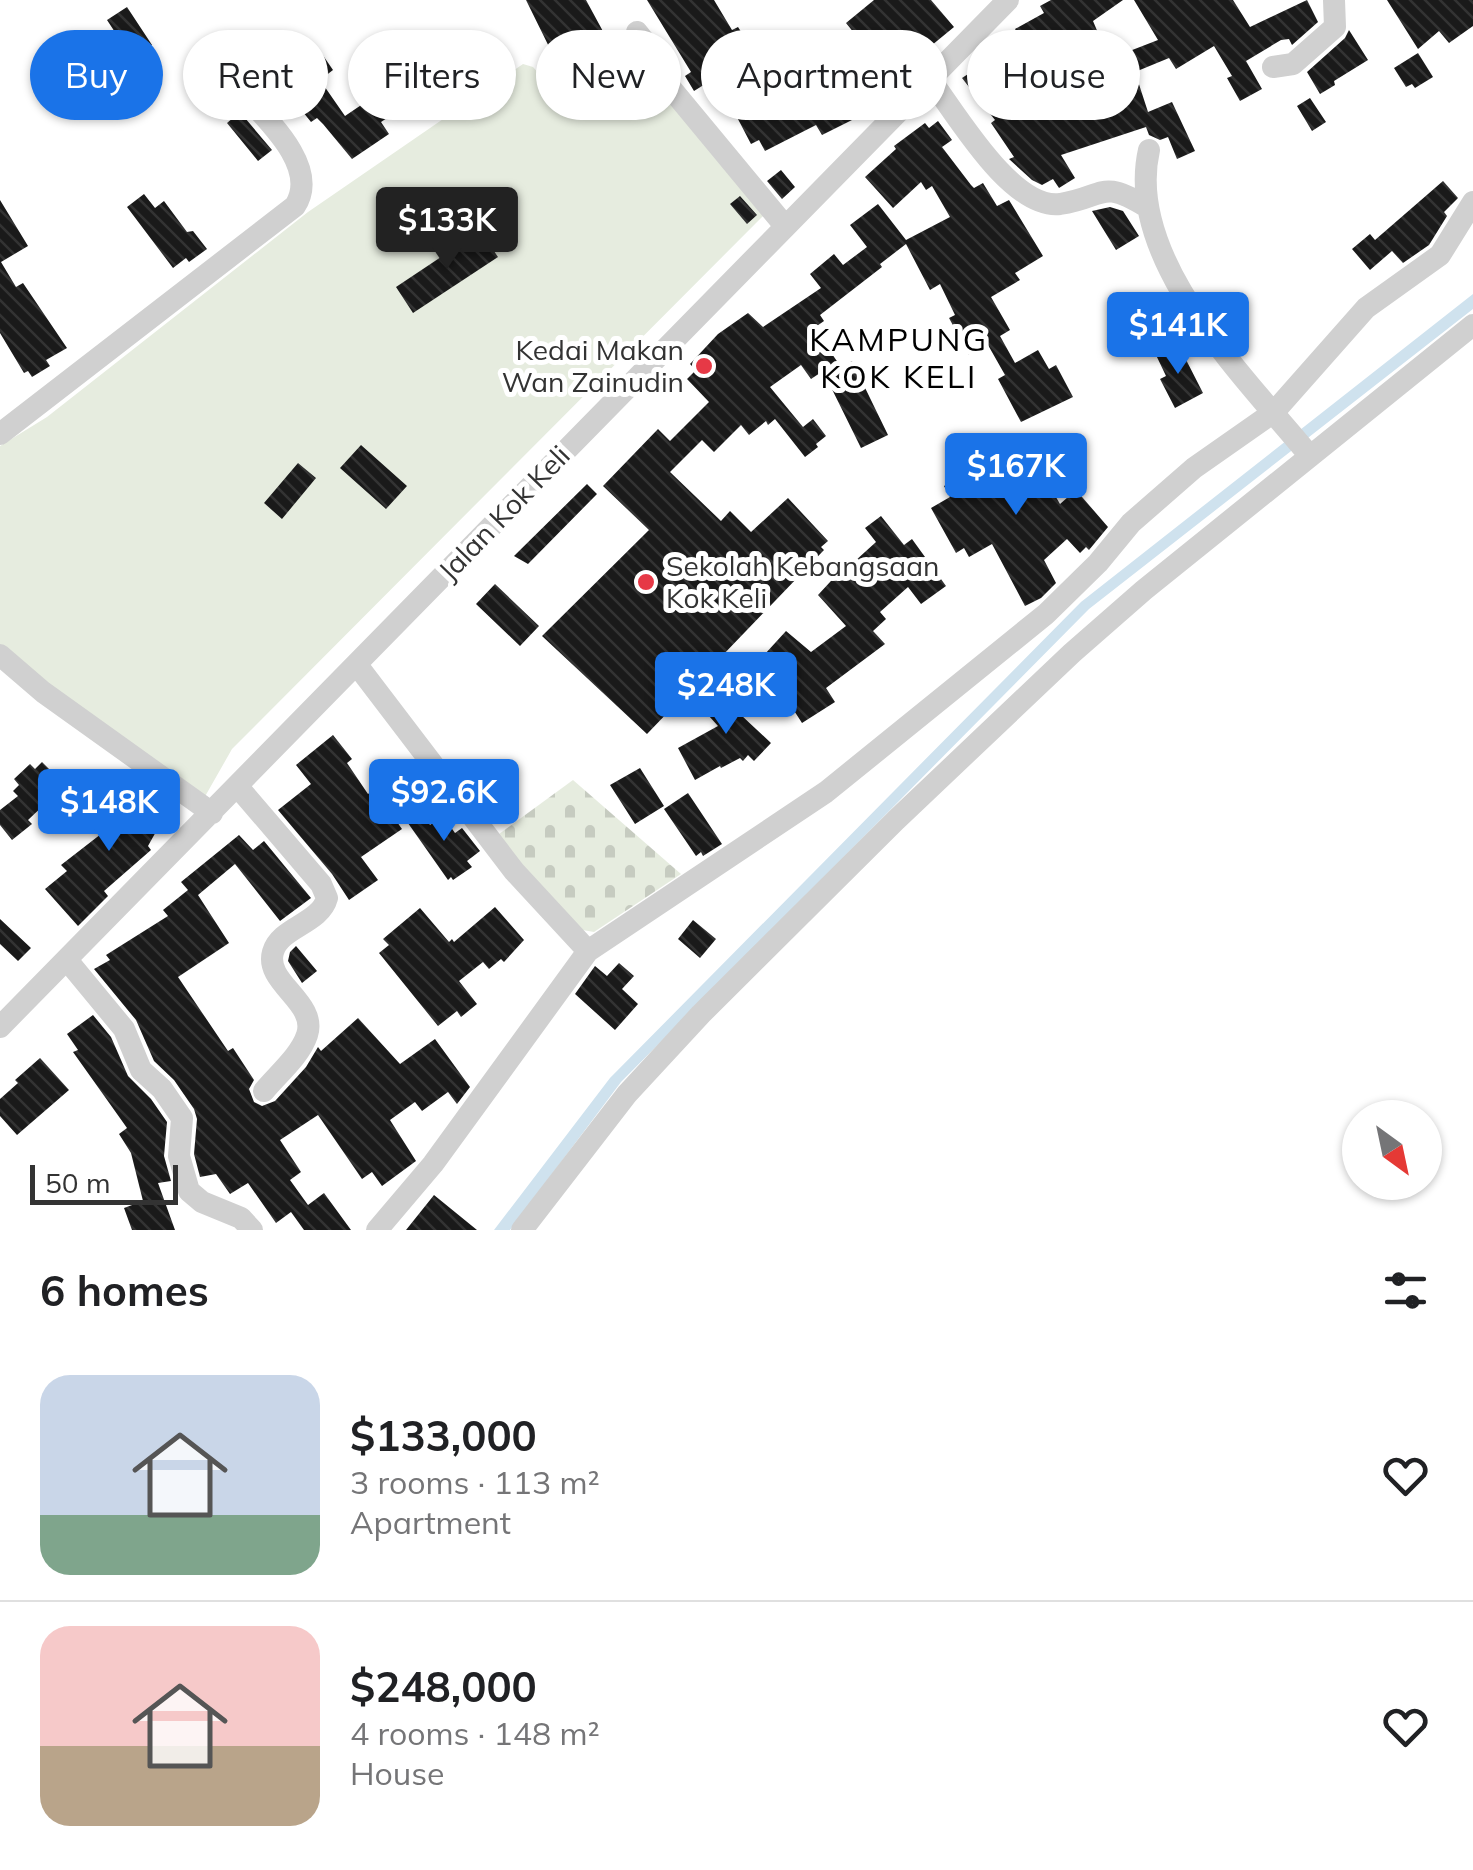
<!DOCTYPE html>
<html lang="en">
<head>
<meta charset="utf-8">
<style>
  :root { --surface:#fff; --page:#f2f2f2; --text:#202124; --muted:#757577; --line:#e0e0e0; --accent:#1a73e8 }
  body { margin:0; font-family:Mulish,sans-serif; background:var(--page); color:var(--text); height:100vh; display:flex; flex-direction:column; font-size:38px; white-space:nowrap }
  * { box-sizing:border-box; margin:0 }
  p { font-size:32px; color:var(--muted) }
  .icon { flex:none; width:55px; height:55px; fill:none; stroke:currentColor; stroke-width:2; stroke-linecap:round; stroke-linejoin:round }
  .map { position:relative; height:1230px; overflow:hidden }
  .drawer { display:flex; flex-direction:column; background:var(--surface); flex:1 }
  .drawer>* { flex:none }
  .banner { position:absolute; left:30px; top:30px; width:1415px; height:90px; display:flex; gap:20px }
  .needle { width:65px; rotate:147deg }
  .buttons { position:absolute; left:1342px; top:1100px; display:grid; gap:20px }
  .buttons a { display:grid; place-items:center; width:100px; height:100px; border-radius:50%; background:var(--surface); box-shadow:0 2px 8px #0004; font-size:50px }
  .scale { position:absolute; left:30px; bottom:25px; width:148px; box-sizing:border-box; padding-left:10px; border:5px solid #333; border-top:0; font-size:28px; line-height:35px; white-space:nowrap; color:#333; -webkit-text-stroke:8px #fff; paint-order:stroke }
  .price { position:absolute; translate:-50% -85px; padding:0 22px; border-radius:10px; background:var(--accent); color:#fff; font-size:32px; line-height:65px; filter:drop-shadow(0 2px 5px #0008) }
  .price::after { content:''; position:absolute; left:50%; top:60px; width:30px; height:22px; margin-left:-15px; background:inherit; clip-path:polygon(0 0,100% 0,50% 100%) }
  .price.current { background:#222; color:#fff }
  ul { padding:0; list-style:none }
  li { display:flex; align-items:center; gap:30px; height:250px; padding:0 40px }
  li+li { border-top:2px solid var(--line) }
  li span { display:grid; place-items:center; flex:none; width:280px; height:200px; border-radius:30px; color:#555 }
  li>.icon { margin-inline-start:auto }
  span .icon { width:120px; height:120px; fill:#fffc; stroke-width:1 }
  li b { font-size:42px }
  h2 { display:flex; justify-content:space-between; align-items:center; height:120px; padding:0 40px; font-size:42px }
  .pill { padding:0 35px; border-radius:45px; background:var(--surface); box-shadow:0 2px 8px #0004; font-size:35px; line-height:90px }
  .pill.current { background:var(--accent); color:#fff }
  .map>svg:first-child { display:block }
  .green { fill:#e6ecdf }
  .cemetery { fill:url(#cemetery-stones) }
  .water { fill:#cfe2ee }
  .building { fill:url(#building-back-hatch) }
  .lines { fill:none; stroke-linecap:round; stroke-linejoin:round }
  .minor { stroke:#d0d0d0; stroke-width:22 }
  .poi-dot { fill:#e63946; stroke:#fff; stroke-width:4 }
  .labels { text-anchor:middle; stroke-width:10; stroke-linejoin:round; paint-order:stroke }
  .poi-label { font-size:28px; fill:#333; stroke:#fff; text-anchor:end }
  .street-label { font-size:28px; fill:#333; stroke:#fff }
  .quarter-label { font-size:32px; letter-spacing:2.5px; fill:#000; stroke:#fff }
</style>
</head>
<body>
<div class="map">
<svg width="1473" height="1230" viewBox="0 0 1473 1230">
  <defs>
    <pattern id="cemetery-stones" width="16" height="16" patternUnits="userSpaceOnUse" patternTransform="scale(2.5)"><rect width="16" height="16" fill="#e6ecdf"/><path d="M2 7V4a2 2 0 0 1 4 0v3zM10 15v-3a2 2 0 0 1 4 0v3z" fill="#c6cbc0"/></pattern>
    <pattern id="building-back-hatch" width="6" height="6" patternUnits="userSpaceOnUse" patternTransform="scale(2.5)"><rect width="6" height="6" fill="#1a1a1a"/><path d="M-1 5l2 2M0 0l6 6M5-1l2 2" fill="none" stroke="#333"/></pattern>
  </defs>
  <rect width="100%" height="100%" fill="#fff"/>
  <path class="green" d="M523 64 533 67 561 99 611 108 659 86 764 215 232 749 203 800 0 647V446L47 417 308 212Z"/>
  <path class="cemetery" d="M573 780 681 874 594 932 577 929 495 837Z"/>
  <path class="water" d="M1473 294V309L1089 609 621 1082 510 1230H494L610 1078 1081 602Z"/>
  <path class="building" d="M526 0H586L612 48 566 72 561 63 558 65Z
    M647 0H714L732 30 738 27 755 53 694 91 685 76 691 72Z
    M874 0H931L954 27 926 50 932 56 915 73 888 91 863 61 871 54 846 23Z
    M1051 0H1123L1093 21 1109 59 1158 40 1134 0H1233L1250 27 1307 0 1318 22 1292 45 1289 39 1281 40 1246 61 1262 89 1240 101 1227 78 1232 76 1214 46 1176 69 1169 58 1135 72 1148 112 1172 102 1195 151 1177 159 1168 137 1160 140 1149 135 1146 127 1061 155 1075 178 1059 188 1053 179 1042 185 1032 180 1009 159 1014 157 991 123 995 120 962 78 994 57 991 52 1018 34 1015 29 1044 13 1040 6Z
    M1387 0H1473V26L1449 43 1439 31 1418 49Z
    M127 7 152 45 132 58 107 20Z
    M1349 30 1368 60 1334 81 1335 85 1320 94 1307 72 1345 38Z
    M310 45 318 57 322 54 333 70 320 80 345 116 376 95 390 116 381 122 389 134 352 159 323 124 317 118 311 122 278 81 286 76 279 66Z
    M1418 53 1433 77 1415 88 1412 84 1406 87 1394 68Z
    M831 62 850 99 845 102 854 119 822 135 816 125 765 151 759 140 751 144 728 100 767 79 774 91Z
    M1310 98 1326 122 1312 131 1297 106Z
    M240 112 272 150 258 161 227 123Z
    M938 121 952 140 942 147 971 185 974 188 983 183 997 206 1009 200 1043 256 1015 273 1020 280 991 297 1010 330 1000 336 1015 363 1038 350 1049 369 1056 365 1073 397 1021 422 998 379 1005 375 988 345 969 355 949 318 955 315 940 284 930 290 906 244 880 264 882 267 820 315 824 321 814 328 841 367 852 361 888 435 861 448 823 371 811 379 801 365 770 387 803 427 813 419 826 436 816 444 818 447 805 457 775 419 768 425 766 421 749 435 741 425 714 452 702 440 670 472 721 521 730 511 751 532 788 498 828 541 821 547 824 550 647 734 542 636 649 530 603 486 658 429 670 441 709 402 687 379 696 370 690 364 718 334 748 313 763 327 821 288 810 274 834 254 843 265 867 247 850 225 878 204 906 240 950 217 932 186 926 190 921 182 893 208 865 177 896 149 894 146 925 123 929 128Z
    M781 170 795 187 782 199 767 181Z
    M1443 181 1458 198 1444 212 1447 216 1429 245 1403 263 1392 251 1370 270 1352 249 1370 234 1375 240Z
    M144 194 155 208 164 201 187 232 193 231 207 249 189 262 186 258 173 268 127 207Z
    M740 196 757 215 747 224 730 204Z
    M0 200 28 246 1 262 16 287 23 283 67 348 46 360 50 366 32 377 28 371 24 373 0 333Z
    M1110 207 1123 211 1139 236 1116 250 1092 211Z
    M480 231 498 257 413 313 396 287Z
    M1178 344 1203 393 1175 408 1160 379 1166 376 1156 355Z
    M1021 438 1060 504 1076 490 1108 527 1089 550 1086 547 1080 553 1067 539 1044 560 1056 583 1041 598 1025 606 992 544 969 557 964 548 956 553 931 508 950 497 944 486 991 461 988 457Z
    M361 445 407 486 386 509 340 468Z
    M298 463 316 478 282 519 264 503Z
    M587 484 597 494 528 564 514 556Z
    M881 516 904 545 912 539 946 586 921 604 908 587 880 612 886 619 873 631 885 644 826 688 835 702 802 723 773 678 784 671 765 654 786 631 811 652 846 626 818 595 842 569 844 571 876 542 865 528Z
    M495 584 539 626 520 646 476 604Z
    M740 682 757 698 741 715 771 743 754 761 748 755 743 761 740 758 721 768 720 766 695 780 678 748 718 726 709 716Z
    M333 735 352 759 347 763 368 794 374 790 402 829 361 857 378 880 349 900 332 874 278 810 311 784 296 765Z
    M42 762 65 785 28 820 32 824 12 840 0 825V810L18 796 13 791 19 785 14 779 30 764 35 769Z
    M640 768 664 806 635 824 610 785Z
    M144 783 172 803 148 846 151 850 104 891 108 896 78 926 45 889 67 871 61 865 101 834 98 830 101 827 95 820 112 806 117 812 138 793Z
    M688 793 722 844 703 856 701 852 696 856 664 809Z
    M417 806 430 825 443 816 455 833 462 828 480 851 467 861 472 867 453 880 451 877 448 880 403 816Z
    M239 835 253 850 264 841 311 898 280 921 235 864 198 895 229 943 178 977 228 1051 233 1048 254 1080 249 1089 254 1102 262 1106 275 1101 306 1067 318 1047 321 1051 358 1018 400 1064 435 1039 470 1087 457 1104 448 1092 422 1111 415 1102 390 1120 416 1161 382 1186 372 1172 362 1179 318 1115 280 1140 301 1172 290 1180 308 1205 324 1193 351 1230H304L291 1212 276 1223 248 1183 230 1194 216 1174 200 1177 194 1154 197 1119 194 1109 174 1080 154 1061 136 1020 94 969 110 960 106 955 168 916 163 910 188 890 181 882Z
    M495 907 524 940 504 962 501 959 489 969 483 962 459 981 477 1004 461 1017 457 1011 438 1026 379 953 389 945 383 939 420 908 449 942 452 939 454 942Z
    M0 919 31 948 18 961 0 944Z
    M693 920 716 939 700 958 678 939Z
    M296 946 317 971 302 983 288 961 290 952Z
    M619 963 634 976 622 989 638 1004 615 1030 575 994 595 966 607 976Z
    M93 1015 111 1037 128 1076 151 1099 167 1122 164 1156 171 1181 158 1183 175 1230H132L124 1208 143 1201 131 1153 119 1134 127 1128 73 1052 78 1050 67 1034Z
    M40 1058 69 1090 17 1135 0 1116V1099L18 1083 15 1080Z
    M434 1195 477 1230H406Z"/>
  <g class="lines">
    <path class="minor" d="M637 32 660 61 669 86 785 226
      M1273 67 1293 64 1335 27 1334 0
      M930 79C957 115 1012 210 1060 204 1106 197 1099 178 1147 207
      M1149 150C1124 259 1245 377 1309 455
      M0 434 295 206C321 166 263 116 239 89
      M0 655 43 692 212 813
      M357 665 514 871 588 951
      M238 787 321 884 327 898C320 924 280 927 273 952 264 983 318 1002 307 1035 300 1056 278 1074 264 1091
      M67 960 124 1029 141 1070 162 1089 182 1118 179 1156 189 1191 202 1202 241 1218 252 1230
      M0 1027 1008 0
      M377 1230 433 1164 588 951 826 792 1046 614 1098 563 1131 523 1194 468 1274 412 1366 308 1440 255 1473 202
      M522 1230 627 1094 701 1014 896 820 1072 653 1144 590 1473 325"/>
  </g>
  <g class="poi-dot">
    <circle cx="704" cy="366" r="10"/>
    <circle cx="646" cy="582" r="10"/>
  </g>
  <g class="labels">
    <g class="poi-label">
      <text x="684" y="360">Kedai Makan<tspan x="684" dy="32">Wan Zainudin</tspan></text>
      <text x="666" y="576" text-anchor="start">Sekolah Kebangsaan<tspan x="666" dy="32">Kok Keli</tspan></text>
    </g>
    <g class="street-label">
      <text transform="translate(504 513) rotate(-46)" y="10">Jalan Kok Keli</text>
    </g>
    <g class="quarter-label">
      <text x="899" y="351">KAMPUNG<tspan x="899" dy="37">KOK KELI</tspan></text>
    </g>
  </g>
</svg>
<div class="buttons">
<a><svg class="needle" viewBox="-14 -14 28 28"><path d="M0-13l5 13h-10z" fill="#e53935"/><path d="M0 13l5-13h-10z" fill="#757577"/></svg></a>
</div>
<div class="scale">50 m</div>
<b class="price current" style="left:447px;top:272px">$133K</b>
<b class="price" style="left:1178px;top:377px">$141K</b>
<b class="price" style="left:1016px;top:518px">$167K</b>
<b class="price" style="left:726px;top:737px">$248K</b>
<b class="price" style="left:444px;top:844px">$92.6K</b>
<b class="price" style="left:109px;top:854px">$148K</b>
<div class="banner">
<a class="pill current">Buy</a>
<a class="pill">Rent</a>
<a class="pill">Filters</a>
<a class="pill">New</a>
<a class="pill">Apartment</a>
<a class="pill">House</a>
</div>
</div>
<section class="drawer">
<h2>6 homes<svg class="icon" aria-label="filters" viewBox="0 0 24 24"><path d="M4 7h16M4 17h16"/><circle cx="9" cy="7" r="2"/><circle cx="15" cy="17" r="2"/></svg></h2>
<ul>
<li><span style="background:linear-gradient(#c9d6e8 70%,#7fa58c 0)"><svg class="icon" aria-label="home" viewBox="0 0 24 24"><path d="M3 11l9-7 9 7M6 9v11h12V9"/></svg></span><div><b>$133,000</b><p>3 rooms · 113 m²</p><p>Apartment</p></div><svg class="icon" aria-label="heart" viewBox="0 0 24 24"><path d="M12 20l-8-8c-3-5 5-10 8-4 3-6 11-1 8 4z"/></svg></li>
<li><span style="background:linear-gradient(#f6c9c9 60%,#b9a48a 0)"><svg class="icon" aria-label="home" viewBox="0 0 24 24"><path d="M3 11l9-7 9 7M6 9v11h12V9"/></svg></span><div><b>$248,000</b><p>4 rooms · 148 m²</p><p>House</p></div><svg class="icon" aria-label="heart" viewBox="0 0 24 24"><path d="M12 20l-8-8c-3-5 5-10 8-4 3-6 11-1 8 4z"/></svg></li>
</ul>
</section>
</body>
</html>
